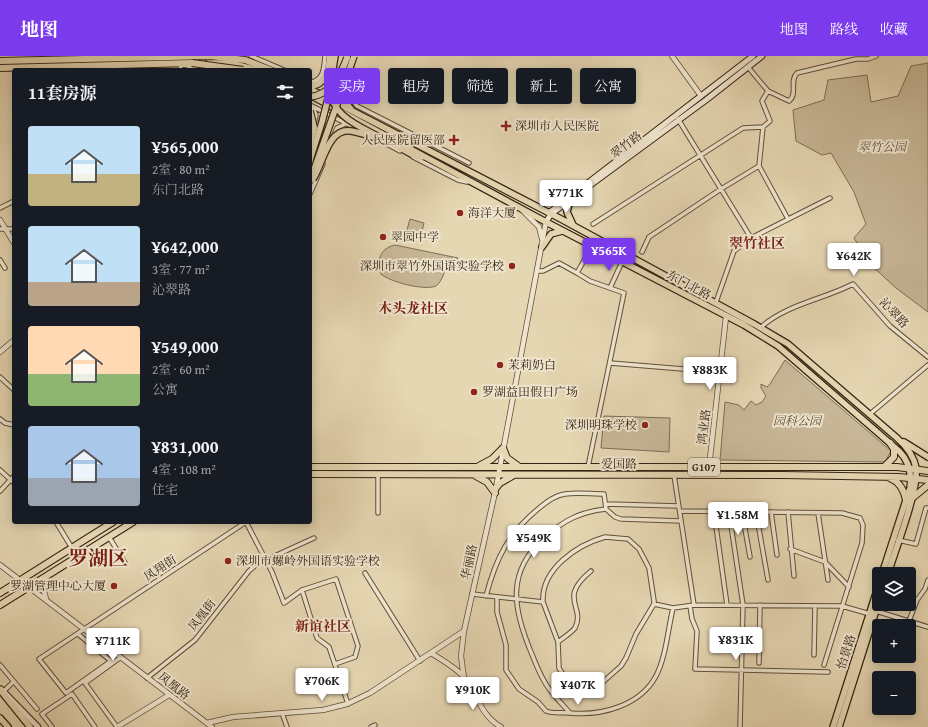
<!DOCTYPE html>
<html lang="zh">
<head>
<meta charset="utf-8">
<style>
  :root { --surface:#171b24; --page:#20242c; --text:#f1f3f6; --muted:#9ea1a6; --accent:#7c3aed }
  body { margin:0; font-family:"Gentium Book Plus","Noto Serif SC",serif; background:var(--page); color:var(--text); height:100vh; display:flex; flex-direction:column; font-size:15px; white-space:nowrap }
  * { box-sizing:border-box; margin:0 }
  p { font-size:13px; color:var(--muted) }
  .icon { flex:none; width:22px; height:22px; fill:none; stroke:currentColor; stroke-width:2; stroke-linecap:round; stroke-linejoin:round }
  .map { position:relative; flex:1; overflow:hidden }
  .panel { position:absolute; left:12px; top:12px; width:300px; height:456px; display:flex; flex-direction:column; background:var(--surface); border-radius:4px; box-shadow:0 2px 10px #0003 }
  .panel>* { flex:none }
  .guide { position:absolute; left:324px; top:12px; width:380px; height:36px; display:flex; gap:8px }
  .fabs { position:absolute; left:872px; top:511px; display:grid; gap:8px }
  .fabs a { display:grid; place-items:center; width:44px; height:44px; border-radius:4px; background:var(--surface); box-shadow:0 2px 10px #0003; font-size:20px }
  .price { position:absolute; translate:-50% -34px; padding:0 9px; border-radius:4px; background:#fff; color:#222; font-size:13px; line-height:26px; filter:drop-shadow(0 1px 2px #0008) }
  .price::after { content:''; position:absolute; left:50%; top:24px; width:12px; height:9px; margin-left:-6px; background:inherit; clip-path:polygon(0 0,100% 0,50% 100%) }
  .price.current { background:var(--accent); color:#fff }
  ul { padding:0; list-style:none }
  li { display:flex; align-items:center; gap:12px; height:100px; padding:0 16px }
  li span { display:grid; place-items:center; flex:none; width:112px; height:80px; border-radius:4px; color:#555 }
  li>.icon { margin-inline-start:auto }
  span .icon { width:48px; height:48px; fill:#fffc; stroke-width:1 }
  li b { font-size:17px }
  h2 { display:flex; justify-content:space-between; align-items:center; height:48px; padding:0 16px; font-size:17px }
  .pill { padding:0 14px; border-radius:4px; background:var(--surface); box-shadow:0 2px 10px #0003; font-size:14px; line-height:36px }
  .pill.current { background:var(--accent); color:#fff }
  header { display:flex; align-items:center; gap:24px; box-sizing:border-box; height:56px; padding:0 20px; background:var(--accent); color:#fff }
  header strong { font-size:19px }
  nav { display:flex; gap:22px; margin-inline-start:auto; font-size:14px }
  .map>svg:first-child { display:block }
  .green { fill:#c8b898; stroke:#7e6e56 }
  .lines { fill:none; stroke-linecap:round; stroke-linejoin:round }
  .minor-casing { stroke:#60503b; stroke-width:5.5 }
  .tertiary-casing { stroke:#60503b; stroke-width:6 }
  .secondary-casing { stroke:#342313; stroke-width:7 }
  .primary-casing { stroke:#342313; stroke-width:8 }
  .trunk-casing { stroke:#342313; stroke-width:8 }
  .minor { stroke:#efe5ce; stroke-width:3.5 }
  .tertiary { stroke:#efe5ce; stroke-width:4.5 }
  .secondary { stroke:#efe5ce; stroke-width:5 }
  .primary { stroke:#e6d7b3; stroke-width:5.5 }
  .trunk { stroke:#e6d7b3; stroke-width:6 }
  .primary-bridge-casing { stroke:#342313; stroke-width:8; stroke-linecap:butt }
  .trunk-bridge-casing { stroke:#342313; stroke-width:8; stroke-linecap:butt }
  .primary-bridge { stroke:#e6d7b3; stroke-width:5.5 }
  .trunk-bridge { stroke:#e6d7b3; stroke-width:6 }
  .poi-dot { fill:#8f2418; stroke:#efe5ce; stroke-width:1.5 }
  .labels { text-anchor:middle; stroke-width:4; stroke-linejoin:round; paint-order:stroke }
  .shield { fill:#efe5ce; stroke:#6c5d4b; stroke-width:1 }
  .shield-label { font-size:11px; font-weight:bold; fill:#342313 }
  .poi-label { font-size:12px; fill:#342313; stroke:#efe5ce; text-anchor:start }
  .street-label { font-size:12px; fill:#342313; stroke:#efe5ce }
  .park-label { font-size:12px; font-style:italic; fill:#594834; stroke:#efe5ce }
  .quarter-label { font-size:14px; font-weight:bold; fill:#7a1f14; stroke:#efe5ce }
  .town-label { font-size:20px; font-weight:bold; fill:#7a1f14; stroke:#efe5ce }
</style>
</head>
<body>
<header>
<strong>地图</strong>
<nav><a>地图</a><a>路线</a><a>收藏</a></nav>
</header>
<div class="map">
<svg width="928" height="671" viewBox="0 0 928 671">
  <rect width="100%" height="100%" fill="#e6d7b3"/>
  <filter id="stains"><feTurbulence type="fractalNoise" baseFrequency=".005" numOctaves="4"/><feColorMatrix values="0 0 0 0 .2 0 0 0 0 .09 0 0 0 0 .02 0 0 0 .5 -.17"/></filter>
  <radialGradient id="worn" r=".72"><stop offset=".6" stop-color="#630" stop-opacity="0"/><stop offset="1" stop-color="#630" stop-opacity=".3"/></radialGradient>
  <path class="green" d="M928 7V256L896 232 870 208 854 182 866 168 854 136 831 97 822 99 796 85 793 54 824 44 828 24 867 19 871 46 898 40 911 10Z
    M410 163 424 167 420 184 405 181Z
    M395 189 458 202 455 207 442 205C445 209 445 215 443 220 441 224 439 228 436 230 425 235 390 226 381 218 376 205 380 192 395 189Z
    M785 304 891 395 885 406 720 404 725 346 739 349 744 354 751 345 756 349 762 346 766 340 761 332V328L767 331 770 328Z
    M604 360 670 362 669 396 601 392Z"/>
  <g class="lines">
    <defs>
      <path id="minor" d="M251 0 284 14
        M748 11 768 35 789 45C798 38 789 25 797 17L856 3H868L876 0
        M352 13C347 28 345 37 357 50L469 107
        M181 14 180 8 205 14
        M310 26C324 25 324 11 325 0
        M310 49 361 75
        M313 52 316 59 314 67
        M678 63 751 182
        M763 71 759 110 788 163
        M333 81 337 72 345 68
        M381 85 400 95
        M413 101 458 124 467 126
        M310 138 323 108
        M0 152 14 145
        M593 168 743 72 763 71 770 65 762 45 768 35
        M0 173H14
        M642 196 649 181 721 133 759 110
        M0 204 5 212
        M537 215H543L559 207 577 217
        M610 232 622 206
        M716 246 734 195 751 182 830 142
        M760 272C787 248 822 244 853 228L890 270 928 301
        M610 307 720 316
        M0 321 14 334
        M870 358 928 309
        M0 363 5 367 14 369
        M588 411 624 237 590 225 577 217 592 190
        M0 414 14 427
        M378 418V457
        M674 419 694 549
        M0 435 14 420
        M606 448 679 450
        M680 455 842 457 860 462 863 469 862 487 824 609
        M714 456 727 549
        M729 456 743 549 740 671
        M742 456 750 501
        M756 456 768 524
        M771 456 777 499
        M788 456 794 520
        M818 457 828 524
        M56 466 72 492
        M246 466 272 516 284 547 302 534
        M109 481 125 507
        M605 481 628 483 639 493 649 512 654 545V548L636 578 626 602 621 610 603 626 594 629 579 630 567 625 559 612 558 586 543 546C541 513 577 489 605 481Z
        M898 484 916 488 926 452H928
        M790 493 825 506 849 531
        M365 517 420 605
        M472 538 543 546
        M486 540C496 502 508 478 538 453 545 447 555 439 565 438 577 436 591 438 604 438L606 453
        M497 542V556L506 589V614L519 633 538 646 546 655C553 658 562 656 570 657 601 660 640 650 656 620 666 601 668 573 673 552
        M654 548 673 552 694 549 842 550 870 558
        M690 550 692 563 697 575 695 613 828 616
        M876 555 928 571
        M909 565 917 544 925 533 928 524
        M78 578 111 605 66 637 39 603 246 466
        M558 586C563 582 571 577 575 572 586 550 557 543 591 515
        M814 599 815 550
        M759 607 760 549
        M335 608 355 601 358 590 336 523 302 534 317 582 329 591 348 648
        M0 609 37 653
        M147 622 195 584 249 515 257 508 314 482
        M4 635 13 626
        M282 657 287 671
        M570 657C563 649 556 642 550 634 541 623 536 608 531 596 513 553 506 516 544 482 564 464 580 456 606 453L615 461 621 463 681 465
        M52 671 42 658 72 638 95 671
        M117 671 85 627 121 601
        M371 671 375 669"/>
      <path id="tertiary" d="M672 0 701 40
        M522 154 539 171 542 183
        M0 164 14 187
        M0 296 14 284
        M709 411 726 261
        M0 509 212 671
        M46 543 43 531 47 520
        M431 597C442 604 455 611 464 621 477 638 481 660 501 671
        M464 622 461 600 464 575 496 432 546 166
        M207 667 233 661 323 654 347 648 370 637 464 575
        M117 671 169 639"/>
      <path id="secondary" d="M550 156 753 0
        M546 166 551 158 706 44 762 0
        M1 633 38 671"/>
      <path id="primary" d="M350 0C344 20 335 35 351 53
        M208 7H231L257 14
        M330 31 335 0
        M310 33 561 163 754 268 788 288 897 382C906 390 914 400 916 412 919 434 895 494 888 518
        M310 39 546 166 744 269 778 290 899 395C909 405 912 418 910 432L882 518
        M388 85 413 99 422 101
        M570 144 567 156 573 169
        M542 191 551 178 562 175
        M904 386 928 401
        M0 634 30 671
        M0 662 8 671
        M833 671 879 528
        M839 671 879 545"/>
      <path id="trunk" d="M0 5 210 0 245 4 271 14
        M0 12 192 7
        M310 30C326 29 329 14 330 0
        M503 392 507 402 518 410
        M479 410 492 403 503 392
        M885 410 894 401V393L890 387
        M310 411H897L928 415
        M310 418 783 419 899 421 928 424
        M476 420 487 426 495 437
        M890 422C900 426 904 434 906 444
        M496 432 500 427 514 419
        M911 443 928 429
        M0 537 113 466
        M0 549 133 466"/>
    </defs>
    <use href="#minor" class="minor-casing"/>
    <use href="#tertiary" class="tertiary-casing"/>
    <use href="#secondary" class="secondary-casing"/>
    <use href="#primary" class="primary-casing"/>
    <use href="#trunk" class="trunk-casing"/>
    <use href="#minor" class="minor"/>
    <use href="#tertiary" class="tertiary"/>
    <use href="#secondary" class="secondary"/>
    <use href="#primary" class="primary"/>
    <use href="#trunk" class="trunk"/>
    <defs>
      <path id="primary-bridge" d="M330 31C331 60 357 69 379 81
        M310 104 322 66 330 35
        M313 123C323 108 328 71 351 75 364 77 375 83 388 85
        M310 125 354 0"/>
      <path id="trunk-bridge" d="M192 7 243 14
        M310 41C332 38 340 20 347 2
        M310 55 314 72 310 87"/>
    </defs>
    <use href="#primary-bridge" class="primary-bridge-casing"/>
    <use href="#trunk-bridge" class="trunk-bridge-casing"/>
    <use href="#primary-bridge" class="primary-bridge"/>
    <use href="#trunk-bridge" class="trunk-bridge"/>
  </g>
  <g class="poi-dot">
    <path d="M504 64h4v4h4v4h-4v4h-4v-4h-4v-4h4z"/>
    <path d="M452 78h4v4h4v4h-4v4h-4v-4h-4v-4h4z"/>
    <circle cx="460" cy="157" r="4"/>
    <circle cx="383" cy="181" r="4"/>
    <circle cx="512" cy="210" r="4"/>
    <circle cx="500" cy="309" r="4"/>
    <circle cx="474" cy="336" r="4"/>
    <circle cx="645" cy="369" r="4"/>
    <circle cx="228" cy="505" r="4"/>
    <circle cx="114" cy="530" r="4"/>
  </g>
  <g class="labels">
    <rect class="shield" x="688" y="402" width="32" height="18" rx="3"/>
    <g class="shield-label">
      <text x="704" y="415">G107</text>
    </g>
    <g class="poi-label">
      <text x="515" y="74">深圳市人民医院</text>
      <text x="445" y="88" text-anchor="end">人民医院留医部</text>
      <text x="468" y="161">海洋大厦</text>
      <text x="391" y="185">翠园中学</text>
      <text x="504" y="214" text-anchor="end">深圳市翠竹外国语实验学校</text>
      <text x="508" y="313">茉莉奶白</text>
      <text x="482" y="340">罗湖益田假日广场</text>
      <text x="637" y="373" text-anchor="end">深圳明珠学校</text>
      <text x="236" y="509">深圳市螺岭外国语实验学校</text>
      <text x="106" y="534" text-anchor="end">罗湖管理中心大厦</text>
    </g>
    <g class="street-label">
      <text transform="translate(626 89) rotate(-37)" y="4">翠竹路</text>
      <text transform="translate(689 229) rotate(28)" y="4">东门北路</text>
      <text transform="translate(894 257) rotate(47)" y="4">沁翠路</text>
      <text transform="translate(704 371) rotate(-83)" y="4">鸿业路</text>
      <text x="619" y="412">爱国路</text>
      <text transform="translate(469 506) rotate(-78)" y="4">华丽路</text>
      <text transform="translate(160 512) rotate(-34)" y="4">凤翔街</text>
      <text transform="translate(202 559) rotate(-52)" y="4">凤凰街</text>
      <text transform="translate(846 596) rotate(-72)" y="4">怡景路</text>
      <text transform="translate(174 630) rotate(38)" y="4">凤凰路</text>
    </g>
    <g class="park-label">
      <text x="882" y="95">翠竹公园</text>
      <text x="797" y="369">园科公园</text>
    </g>
    <g class="quarter-label">
      <text x="757" y="192">翠竹社区</text>
      <text x="413" y="257">木头龙社区</text>
      <text x="323" y="575">新谊社区</text>
    </g>
    <g class="town-label">
      <text x="98" y="509">罗湖区</text>
    </g>
  </g>
  <rect width="100%" height="100%" filter="url(#stains)"/>
  <rect width="100%" height="100%" fill="url(#worn)"/>
</svg>
<div class="fabs">
<a><svg class="icon" aria-label="layers" viewBox="0 0 24 24"><path d="M12 4l9 5-9 5-9-5zM3 14l9 5 9-5"/></svg></a>
<a>+</a>
<a>−</a>
</div>
<b class="price" style="left:566px;top:158px">¥771K</b>
<b class="price current" style="left:609px;top:216px">¥565K</b>
<b class="price" style="left:854px;top:221px">¥642K</b>
<b class="price" style="left:710px;top:335px">¥883K</b>
<b class="price" style="left:738px;top:480px">¥1.58M</b>
<b class="price" style="left:534px;top:503px">¥549K</b>
<b class="price" style="left:736px;top:605px">¥831K</b>
<b class="price" style="left:113px;top:606px">¥711K</b>
<b class="price" style="left:322px;top:646px">¥706K</b>
<b class="price" style="left:578px;top:650px">¥407K</b>
<b class="price" style="left:473px;top:655px">¥910K</b>
<div class="guide">
<a class="pill current">买房</a>
<a class="pill">租房</a>
<a class="pill">筛选</a>
<a class="pill">新上</a>
<a class="pill">公寓</a>
</div>
<section class="panel">
<h2>11套房源<svg class="icon" aria-label="filters" viewBox="0 0 24 24"><path d="M4 7h16M4 17h16"/><circle cx="9" cy="7" r="2"/><circle cx="15" cy="17" r="2"/></svg></h2>
<ul>
<li><span style="background:linear-gradient(#bfe0f5 60%,#c2b280 0)"><svg class="icon" aria-label="home" viewBox="0 0 24 24"><path d="M3 11l9-7 9 7M6 9v11h12V9"/></svg></span><div><b>¥565,000</b><p>2室 · 80 m²</p><p>东门北路</p></div></li>
<li><span style="background:linear-gradient(#bfe0f5 70%,#b9a48a 0)"><svg class="icon" aria-label="home" viewBox="0 0 24 24"><path d="M3 11l9-7 9 7M6 9v11h12V9"/></svg></span><div><b>¥642,000</b><p>3室 · 77 m²</p><p>沁翠路</p></div></li>
<li><span style="background:linear-gradient(#ffd9b3 60%,#8fb573 0)"><svg class="icon" aria-label="home" viewBox="0 0 24 24"><path d="M3 11l9-7 9 7M6 9v11h12V9"/></svg></span><div><b>¥549,000</b><p>2室 · 60 m²</p><p>公寓</p></div></li>
<li><span style="background:linear-gradient(#a9c7e8 65%,#9aa5b1 0)"><svg class="icon" aria-label="home" viewBox="0 0 24 24"><path d="M3 11l9-7 9 7M6 9v11h12V9"/></svg></span><div><b>¥831,000</b><p>4室 · 108 m²</p><p>住宅</p></div></li>
</ul>
</section>
</div>
</body>
</html>
